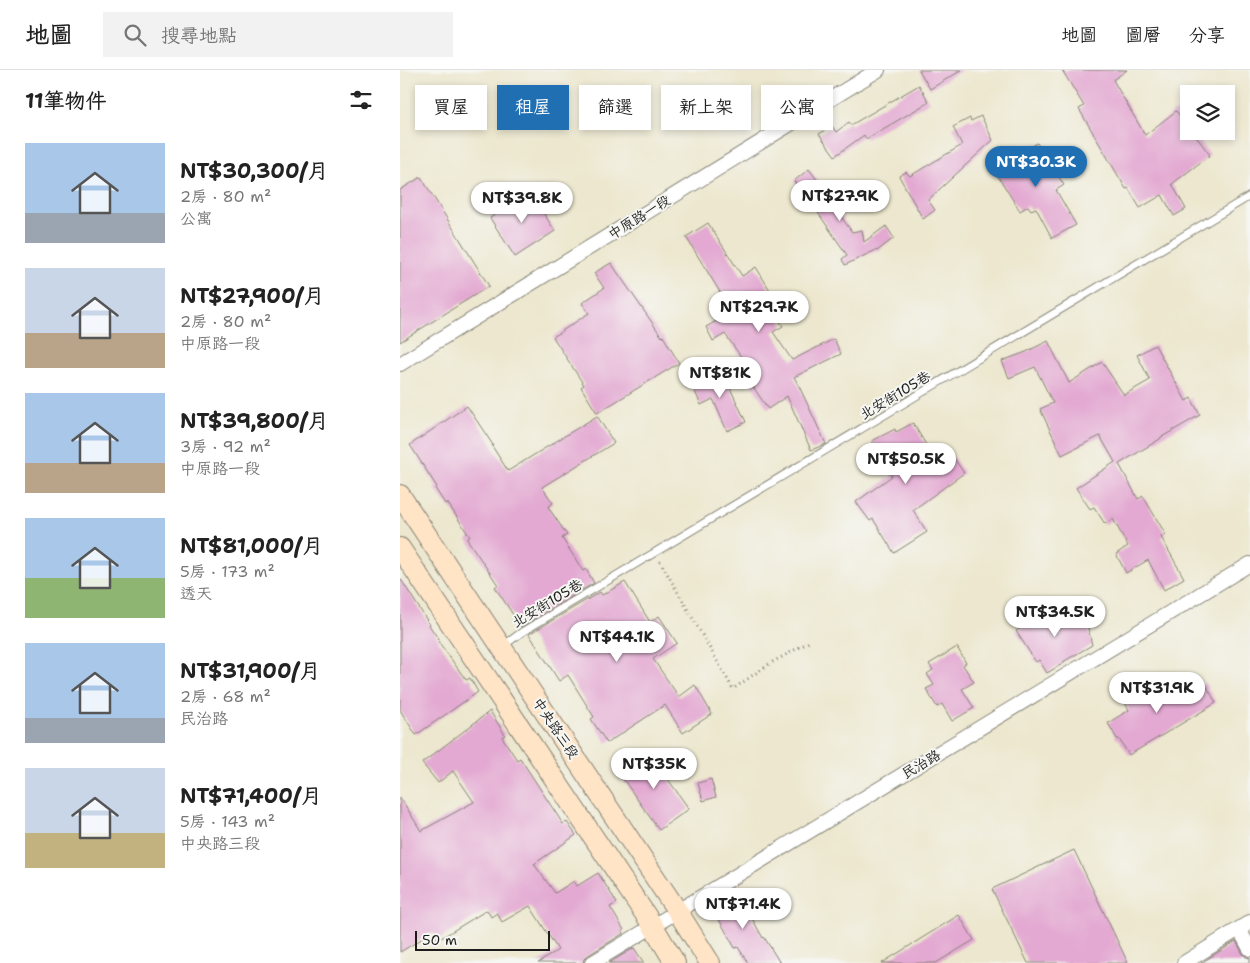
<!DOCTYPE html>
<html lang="zh-TW">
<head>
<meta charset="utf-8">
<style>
  :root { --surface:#fff; --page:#f2f2f2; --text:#222; --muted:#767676; --line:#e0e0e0; --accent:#1f6fb2 }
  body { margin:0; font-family:"Shantell Sans","LXGW WenKai TC",sans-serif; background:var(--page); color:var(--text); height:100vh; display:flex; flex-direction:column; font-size:19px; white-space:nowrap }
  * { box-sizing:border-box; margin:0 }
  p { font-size:16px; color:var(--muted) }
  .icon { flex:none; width:28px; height:28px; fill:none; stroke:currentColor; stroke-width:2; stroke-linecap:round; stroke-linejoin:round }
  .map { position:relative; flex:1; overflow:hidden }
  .sheet { display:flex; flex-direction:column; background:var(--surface); width:400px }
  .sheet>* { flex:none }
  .top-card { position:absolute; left:15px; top:15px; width:475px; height:45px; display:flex; gap:10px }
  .buttons { position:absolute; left:780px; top:15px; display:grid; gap:10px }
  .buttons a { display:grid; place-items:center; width:55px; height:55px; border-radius:0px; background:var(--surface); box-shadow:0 2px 8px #0003; font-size:25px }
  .scale { position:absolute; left:15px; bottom:12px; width:135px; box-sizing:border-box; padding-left:5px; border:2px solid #1c1c1c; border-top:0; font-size:14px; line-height:18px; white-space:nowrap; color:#1c1c1c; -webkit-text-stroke:4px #f6f6f2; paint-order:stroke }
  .price { position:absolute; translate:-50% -42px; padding:0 11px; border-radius:18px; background:#fff; color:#222; font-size:16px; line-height:32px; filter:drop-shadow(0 1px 2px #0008) }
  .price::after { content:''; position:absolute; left:50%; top:30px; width:15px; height:11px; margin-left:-8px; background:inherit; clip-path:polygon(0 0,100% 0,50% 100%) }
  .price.current { background:var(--accent); color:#fff }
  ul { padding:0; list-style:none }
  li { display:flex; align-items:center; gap:15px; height:125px; padding:0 25px }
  li span { display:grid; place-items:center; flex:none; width:140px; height:100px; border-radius:0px; color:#555 }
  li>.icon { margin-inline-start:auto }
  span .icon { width:60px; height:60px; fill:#fffc; stroke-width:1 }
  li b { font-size:21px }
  h2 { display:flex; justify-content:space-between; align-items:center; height:60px; padding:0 25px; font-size:21px }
  .pill { padding:0 18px; border-radius:0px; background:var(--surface); box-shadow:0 2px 8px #0003; font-size:18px; line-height:45px }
  .pill.current { background:var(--accent); color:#fff }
  header { display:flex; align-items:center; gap:30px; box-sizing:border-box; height:70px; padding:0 25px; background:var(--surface); border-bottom:1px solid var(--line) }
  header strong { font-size:24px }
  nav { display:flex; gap:28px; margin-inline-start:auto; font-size:18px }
  .search { width:350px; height:45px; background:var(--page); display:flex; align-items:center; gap:12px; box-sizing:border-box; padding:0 18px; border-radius:0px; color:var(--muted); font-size:19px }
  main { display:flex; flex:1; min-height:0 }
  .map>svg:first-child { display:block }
  .building { fill:#e3a9d2 }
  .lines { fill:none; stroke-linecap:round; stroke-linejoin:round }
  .lane-casing { stroke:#848275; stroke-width:9 }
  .street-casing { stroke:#848275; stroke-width:16 }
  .secondary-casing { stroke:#848275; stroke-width:22 }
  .path { stroke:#848275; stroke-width:3; stroke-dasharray:1 4; stroke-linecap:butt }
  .lane { stroke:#fff; stroke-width:7 }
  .street { stroke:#fff; stroke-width:14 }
  .secondary { stroke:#ffe4c6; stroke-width:20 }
  .labels { text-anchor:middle; stroke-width:4; stroke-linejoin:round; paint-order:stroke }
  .street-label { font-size:14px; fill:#1c1c1c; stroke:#f6f6f2 }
</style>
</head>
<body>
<header>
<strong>地圖</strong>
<div class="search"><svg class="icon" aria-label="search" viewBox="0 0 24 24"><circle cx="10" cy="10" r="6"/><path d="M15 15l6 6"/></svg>搜尋地點</div>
<nav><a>地圖</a><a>圖層</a><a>分享</a></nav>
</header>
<main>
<section class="sheet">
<h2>11筆物件<svg class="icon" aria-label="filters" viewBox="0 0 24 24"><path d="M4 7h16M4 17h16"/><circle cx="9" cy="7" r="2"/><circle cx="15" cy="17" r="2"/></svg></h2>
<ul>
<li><span style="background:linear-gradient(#a9c7e8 70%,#9aa5b1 0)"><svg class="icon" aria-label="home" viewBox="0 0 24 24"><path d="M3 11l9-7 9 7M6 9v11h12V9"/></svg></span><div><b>NT$30,300/月</b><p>2房 · 80 m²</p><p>公寓</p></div></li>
<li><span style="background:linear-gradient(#c9d6e8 65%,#b9a48a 0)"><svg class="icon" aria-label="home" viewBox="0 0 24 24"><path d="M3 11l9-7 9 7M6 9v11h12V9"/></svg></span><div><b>NT$27,900/月</b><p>2房 · 80 m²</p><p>中原路一段</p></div></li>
<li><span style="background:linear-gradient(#a9c7e8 70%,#b9a48a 0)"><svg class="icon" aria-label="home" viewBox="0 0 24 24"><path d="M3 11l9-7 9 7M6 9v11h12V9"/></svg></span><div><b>NT$39,800/月</b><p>3房 · 92 m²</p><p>中原路一段</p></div></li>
<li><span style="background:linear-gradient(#a9c7e8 60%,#8fb573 0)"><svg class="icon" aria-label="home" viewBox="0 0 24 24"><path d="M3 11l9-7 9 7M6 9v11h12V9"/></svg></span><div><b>NT$81,000/月</b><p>5房 · 173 m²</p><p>透天</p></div></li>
<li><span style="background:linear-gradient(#a9c7e8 75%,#9aa5b1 0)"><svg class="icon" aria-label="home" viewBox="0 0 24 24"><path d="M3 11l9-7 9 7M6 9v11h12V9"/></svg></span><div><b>NT$31,900/月</b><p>2房 · 68 m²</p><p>民治路</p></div></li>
<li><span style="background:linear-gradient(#c9d6e8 65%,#c2b280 0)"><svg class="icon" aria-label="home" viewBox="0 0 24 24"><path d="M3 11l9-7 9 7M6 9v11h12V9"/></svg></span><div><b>NT$71,400/月</b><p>5房 · 143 m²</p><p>中央路三段</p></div></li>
</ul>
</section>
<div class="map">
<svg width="850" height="893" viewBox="0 0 850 893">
  <rect width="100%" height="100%" fill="#f6f6f2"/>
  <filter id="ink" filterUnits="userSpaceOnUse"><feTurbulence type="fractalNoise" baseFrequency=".02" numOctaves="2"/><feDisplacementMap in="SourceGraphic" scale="10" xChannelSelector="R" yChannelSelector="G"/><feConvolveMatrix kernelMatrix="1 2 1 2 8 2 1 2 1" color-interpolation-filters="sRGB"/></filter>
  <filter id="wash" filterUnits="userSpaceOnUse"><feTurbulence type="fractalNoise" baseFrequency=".0096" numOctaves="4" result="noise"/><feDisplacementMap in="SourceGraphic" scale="20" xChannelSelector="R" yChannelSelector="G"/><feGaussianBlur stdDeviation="1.12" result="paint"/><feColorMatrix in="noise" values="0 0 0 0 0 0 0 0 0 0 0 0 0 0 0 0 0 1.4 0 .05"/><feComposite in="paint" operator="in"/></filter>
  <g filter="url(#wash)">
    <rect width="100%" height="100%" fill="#ece7ce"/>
    <g id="blocks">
      <path class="building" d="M519 0H562L530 19Z
        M662 0H727L713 10 745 65 776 41 789 57V61H792L810 85 772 114 786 139 774 146 762 125 740 138 728 118 726 119 679 39 684 36Z
        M519 15 529 32 466 69 464 65 435 86 419 64 432 56 436 62 449 52 451 55Z
        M581 46 593 70 528 130 535 140 523 149 499 106 506 102 510 106 562 75 553 57 570 48 571 51Z
        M637 73 664 115 656 120 676 155 652 168 636 138 631 140 628 136 620 141 594 100Z
        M409 99 427 123 425 124 452 162 462 160 464 172 486 156 494 168 477 181 476 180 445 195 442 189 447 185 412 134 411 135 394 111Z
        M21 107 89 216 0 272V120Z
        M130 122 155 161 115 187 90 148Z
        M308 153 342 206 356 197 377 232 370 237 383 256 373 262 392 290 434 269 441 284 394 307 398 314 426 374 411 380 387 326 368 339 338 294 344 291 325 264 313 271 306 257 325 246 321 239 328 235 286 167Z
        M211 193 262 267 263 266 279 293 197 343 181 317 184 315 153 267 189 243 182 233 204 218 194 203Z
        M648 271 669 313 702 292 724 325 750 310 737 285 755 275 786 331 791 328 800 345 760 368V369L719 394 738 429 743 426 766 465 761 467 784 508 764 520 748 490 726 503 716 484 728 476 713 449 705 454 694 437 690 439 676 418 715 392 700 366 662 385 640 339 653 333 635 297 609 308 602 291 626 282Z
        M322 301 346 352 327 361 313 329 301 335 292 315Z
        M67 336 93 375 92 376 108 401 197 346 214 373 142 417 153 433 148 437 167 465 162 468 183 501 186 499 194 513 121 557 95 517 98 515 67 469 70 467 47 432 45 434 35 418 37 417 10 375Z
        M513 353 531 383 534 381 540 392 551 384 564 403 513 440 527 462 494 483 473 449 470 451 456 432 492 406 472 371 495 359 496 362Z
        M0 508 30 555H29L39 570 38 571 66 610 70 608 78 622 16 665 0 640Z
        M225 512 250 552 259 546 277 573 253 589 279 627 295 615 312 644 283 663 265 635 207 673 191 649 194 647 168 605 159 611 129 564 200 522 202 525Z
        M666 533 675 546 688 558 692 575 663 592 664 593 647 603 639 590 636 592 616 561 637 547 639 552Z
        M557 577 566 593 563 595 574 612 562 619 574 638 552 651 542 634 537 637 526 619 534 615 527 604 533 600 529 594Z
        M760 609 765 618 766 617 775 631 805 613 816 633 729 685 719 669H717L708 653 729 640 723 629Z
        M90 641 105 665 102 667 117 690 120 688 163 754 167 752 176 765 134 794 155 823 174 811 177 816 198 803 217 833 210 837 224 860 222 861 224 863 187 886 184 889 183 893H138L158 880 130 836 102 852 97 843 91 847 87 840 38 870 33 862 0 882V727L21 761 74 732 53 701 38 713 22 693Z
        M248 681 289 739 259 760 218 702Z
        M311 709 316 727 303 731 298 713Z
        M674 780 728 893H628L592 819Z
        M336 820 363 868 364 867 380 893H348L338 877 335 878 311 835Z
        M559 845 574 870 536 893H482Z
        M836 871 843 884 846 887 850 888V893H801Z
        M234 878 244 893H209Z"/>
    </g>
  </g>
  <g filter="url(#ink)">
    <use href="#blocks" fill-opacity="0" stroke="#848275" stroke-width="1"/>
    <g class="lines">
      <defs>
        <path id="lane" d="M103 576 122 562 850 126"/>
        <path id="street" d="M0 294 478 0
          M839 859 850 879
          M192 893 850 494
          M784 893 850 852"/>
        <path id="secondary" d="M0 425 278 842 310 893
          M0 478 253 856 275 893"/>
      </defs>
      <use href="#lane" class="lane-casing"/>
      <use href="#street" class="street-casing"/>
      <use href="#secondary" class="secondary-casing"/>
      <path class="path" d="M260 491 333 619 369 594 411 571"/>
      <use href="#lane" class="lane"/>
      <use href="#street" class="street"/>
      <use href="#secondary" class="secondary"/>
    </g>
  </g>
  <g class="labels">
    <g class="street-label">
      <text transform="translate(239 147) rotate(-32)" y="5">中原路一段</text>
      <text transform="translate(495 325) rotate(-31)" y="5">北安街105巷</text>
      <text transform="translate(147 533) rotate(-31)" y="5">北安街105巷</text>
      <text transform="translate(156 658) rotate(56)" y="5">中央路三段</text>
      <text transform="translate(521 694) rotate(-31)" y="5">民治路</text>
    </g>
  </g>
</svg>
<div class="buttons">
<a><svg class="icon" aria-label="layers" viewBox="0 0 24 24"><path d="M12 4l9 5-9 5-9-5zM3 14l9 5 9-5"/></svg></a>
</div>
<div class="scale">50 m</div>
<b class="price current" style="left:636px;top:118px">NT$30.3K</b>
<b class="price" style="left:440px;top:152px">NT$27.9K</b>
<b class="price" style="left:122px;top:154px">NT$39.8K</b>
<b class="price" style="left:359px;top:263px">NT$29.7K</b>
<b class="price" style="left:320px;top:329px">NT$81K</b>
<b class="price" style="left:506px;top:415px">NT$50.5K</b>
<b class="price" style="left:655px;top:568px">NT$34.5K</b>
<b class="price" style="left:217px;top:593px">NT$44.1K</b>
<b class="price" style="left:757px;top:644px">NT$31.9K</b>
<b class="price" style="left:254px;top:720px">NT$35K</b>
<b class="price" style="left:343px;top:860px">NT$71.4K</b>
<div class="top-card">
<a class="pill">買屋</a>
<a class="pill current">租屋</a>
<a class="pill">篩選</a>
<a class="pill">新上架</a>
<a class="pill">公寓</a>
</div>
</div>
</main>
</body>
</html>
